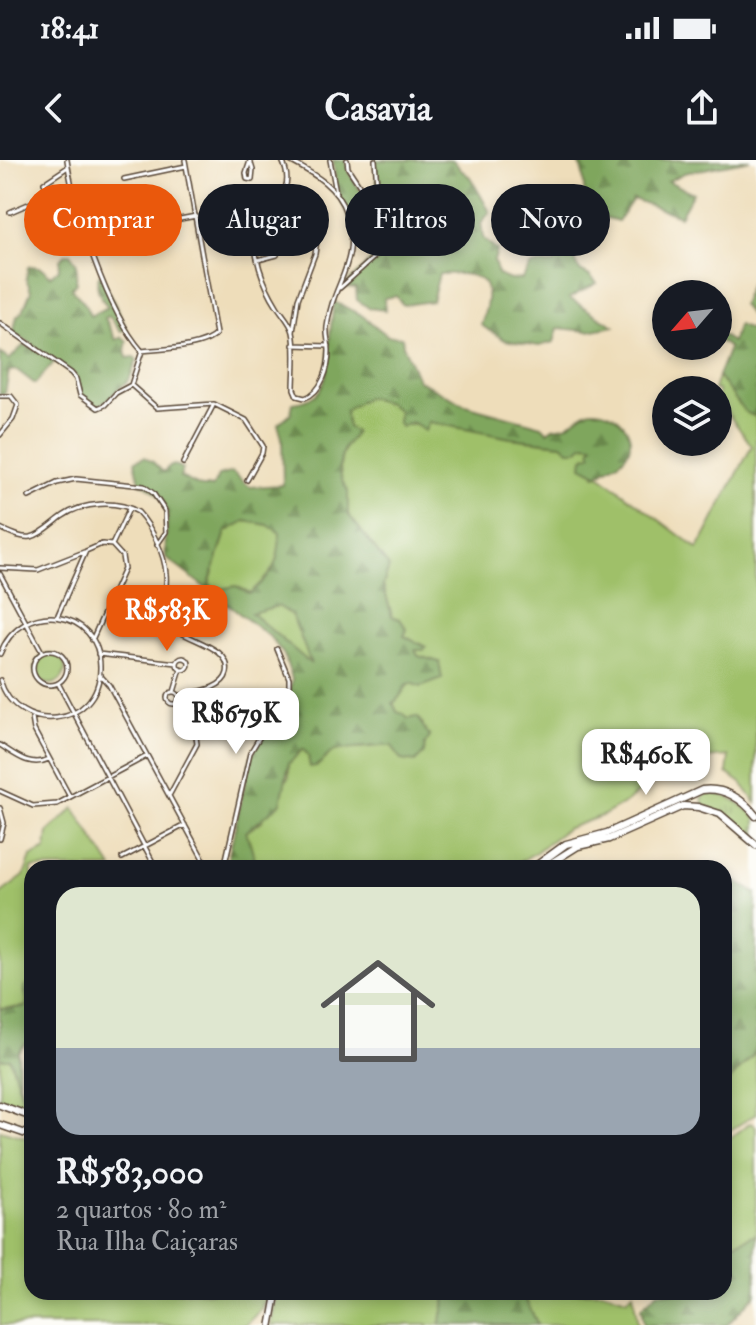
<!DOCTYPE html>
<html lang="pt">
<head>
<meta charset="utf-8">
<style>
  :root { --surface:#171b24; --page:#20242c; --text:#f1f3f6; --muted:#9ea1a6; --line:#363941; --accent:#ea580c }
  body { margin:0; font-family:"IM FELL Double Pica",serif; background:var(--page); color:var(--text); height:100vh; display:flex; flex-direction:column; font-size:30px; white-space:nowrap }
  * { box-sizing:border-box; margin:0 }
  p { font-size:26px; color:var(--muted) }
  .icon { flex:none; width:44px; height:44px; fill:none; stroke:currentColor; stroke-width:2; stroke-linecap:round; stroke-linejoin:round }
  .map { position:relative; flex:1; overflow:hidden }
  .sheet { position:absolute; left:24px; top:700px; width:708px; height:440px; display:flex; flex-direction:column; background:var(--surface); border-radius:24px; box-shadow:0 4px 12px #0003 }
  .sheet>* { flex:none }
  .top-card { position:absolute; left:24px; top:24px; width:708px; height:72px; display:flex; gap:16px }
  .needle { width:52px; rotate:242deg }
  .controls { position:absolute; left:652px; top:120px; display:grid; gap:16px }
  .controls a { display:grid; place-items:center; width:80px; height:80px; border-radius:50%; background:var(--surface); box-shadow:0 4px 12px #0003; font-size:40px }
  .price { position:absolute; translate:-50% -68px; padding:0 18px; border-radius:16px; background:#fff; color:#222; font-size:26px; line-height:52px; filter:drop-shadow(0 2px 4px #0008) }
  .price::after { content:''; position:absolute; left:50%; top:48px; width:24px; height:18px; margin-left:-12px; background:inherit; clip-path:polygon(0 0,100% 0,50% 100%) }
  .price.on { background:var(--accent); color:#fff }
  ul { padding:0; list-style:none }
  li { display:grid; align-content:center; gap:16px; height:424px; padding:0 32px }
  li+li { border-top:2px solid var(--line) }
  li span { display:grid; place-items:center; height:248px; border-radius:24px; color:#555 }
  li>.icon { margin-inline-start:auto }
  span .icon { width:144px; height:144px; fill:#fffc; stroke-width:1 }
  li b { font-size:34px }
  .pill { padding:0 28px; border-radius:36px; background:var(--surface); box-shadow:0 4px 12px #0003; font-size:28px; line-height:72px }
  .pill.on { background:var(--accent); color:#fff }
  .status { display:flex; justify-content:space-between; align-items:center; height:56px; padding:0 40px; background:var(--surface); direction:ltr }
  .status svg { height:22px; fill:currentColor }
  header { display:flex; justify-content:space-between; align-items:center; height:104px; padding:0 32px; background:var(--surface); font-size:36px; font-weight:700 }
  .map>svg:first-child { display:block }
  .green { fill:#9fc069; stroke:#6d7544; stroke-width:2 }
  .forest { fill:url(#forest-firs); stroke:#5d683e; stroke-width:2; fill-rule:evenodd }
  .park { fill:url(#park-tufts); stroke:#6d7544; stroke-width:2 }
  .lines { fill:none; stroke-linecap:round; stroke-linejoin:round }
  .minor-casing { stroke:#564535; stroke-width:6 }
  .tertiary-casing { stroke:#564535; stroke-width:8 }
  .secondary-casing { stroke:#564535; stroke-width:9 }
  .minor { stroke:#fff; stroke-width:3 }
  .tertiary { stroke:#fff; stroke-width:5 }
  .secondary { stroke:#fff; stroke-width:6 }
</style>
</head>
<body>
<div class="status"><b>18:41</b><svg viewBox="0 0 49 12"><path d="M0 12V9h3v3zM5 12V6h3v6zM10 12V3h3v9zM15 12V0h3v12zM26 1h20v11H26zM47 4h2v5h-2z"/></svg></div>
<header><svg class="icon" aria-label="back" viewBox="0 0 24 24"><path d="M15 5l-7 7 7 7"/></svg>Casavia<svg class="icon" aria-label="share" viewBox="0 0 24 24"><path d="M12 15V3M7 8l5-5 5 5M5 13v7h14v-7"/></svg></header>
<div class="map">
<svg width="756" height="1165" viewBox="0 0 756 1165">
  <defs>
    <pattern id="forest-firs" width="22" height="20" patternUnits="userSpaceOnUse" patternTransform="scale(2)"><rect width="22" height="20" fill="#7fa65d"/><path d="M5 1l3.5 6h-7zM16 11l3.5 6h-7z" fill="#69874c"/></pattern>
    <pattern id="park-tufts" width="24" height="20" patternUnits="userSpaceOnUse" patternTransform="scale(2)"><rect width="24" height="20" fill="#9fc069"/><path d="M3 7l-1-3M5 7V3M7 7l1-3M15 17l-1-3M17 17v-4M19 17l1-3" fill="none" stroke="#839c56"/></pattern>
  </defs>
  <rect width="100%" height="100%" fill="#fdfcf7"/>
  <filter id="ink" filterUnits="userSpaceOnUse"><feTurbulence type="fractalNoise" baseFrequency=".0125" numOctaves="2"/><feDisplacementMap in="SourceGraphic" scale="16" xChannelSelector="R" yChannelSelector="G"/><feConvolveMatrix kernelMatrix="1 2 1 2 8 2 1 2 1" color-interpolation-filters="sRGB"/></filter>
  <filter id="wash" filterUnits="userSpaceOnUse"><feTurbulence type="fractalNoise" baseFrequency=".006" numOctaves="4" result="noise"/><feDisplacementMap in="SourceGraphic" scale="32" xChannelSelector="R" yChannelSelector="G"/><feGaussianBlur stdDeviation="1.8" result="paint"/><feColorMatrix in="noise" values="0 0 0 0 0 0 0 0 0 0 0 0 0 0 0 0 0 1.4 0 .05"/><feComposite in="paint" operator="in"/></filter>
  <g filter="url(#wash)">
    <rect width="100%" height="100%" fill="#eeddba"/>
    <path class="green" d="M718 216 745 252 756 257V643L741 623 727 613 729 596 706 598 651 621 627 642 604 655 566 669 536 692 510 708H254L255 699 246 672 262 661 289 616V603L303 589 308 595 310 606H317C323 602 327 596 332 592 338 589 385 585 392 586L423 564 417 557 408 559 397 552 393 543C403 537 402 523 415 523L439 502 418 496 415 490 417 484 404 476 407 469 400 459 392 456 383 425 389 407 348 354V331C336 317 339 296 349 281L344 251 367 237 388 243 399 251 398 263 420 265 429 261 511 278 562 284 576 290 585 284 595 285 592 295 595 315H599L698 389 752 286 718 240V230H714Z
      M245 361 268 365 281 373C279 405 274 412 250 433L236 426 216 430 209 424 226 372Z
      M278 446 292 455 313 506 250 452Z
      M74 648 112 708H32V822H30L26 847 0 849V734L24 716 31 697 46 689 48 672Z
      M756 892V954L724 974V926Z
      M0 899H10L26 947 0 941Z
      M750 963 756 966V1074L724 1088V983Z
      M0 970 32 979V1132H270L268 1139 262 1144 263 1147 246 1165H0Z
      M277 1132H447L440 1165H271Z
      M522 1132H605L627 1139 633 1133 638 1165H538Z"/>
    <path class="forest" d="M333 0H345C349 22 369 37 379 56L376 60 352 63 337 32Z
      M375 0H453L461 10 470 17 490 52 481 63 483 78 497 91 494 101 498 115 510 120 522 119 531 105 555 103 561 92 575 99 580 111 590 116 597 123 569 138 614 166 588 171 558 168 554 182 539 186 505 180 481 165C496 120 485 112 439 114L432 141 403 145 396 136 384 138 385 150 369 148 357 140 356 128 343 127 401 72C403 54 391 46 378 35Z
      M574 0H750L684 13 668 21 693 33 680 56 633 39 618 61 607 58 594 61C591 53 587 44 585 36 582 22 587 10 574 0Z
      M65 94H70L77 104 76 123 71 128 85 144 90 156 108 147C101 139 93 125 100 114L127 169 120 171 109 156 105 158 116 180 122 177 127 181 125 191 127 198 134 197 137 200 129 220 99 247 82 236 75 215 55 201 35 224 17 210 9 211 5 233 0 234V193L9 200 24 185 31 188 33 184 13 174 17 156 23 151 31 131 26 118 28 107C38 104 44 109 50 116L59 109 60 99Z
      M754 113H756V257L745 252 718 216 729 188 718 180V173L732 182 738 165 752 171 753 160 742 144Z
      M334 142 360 154 388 176 402 177 403 185 418 220 465 245 542 266 548 272C554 265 557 268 565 266 575 262 581 251 592 250 616 248 641 275 625 296 618 305 607 307 599 315L582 306 583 298 592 294 590 290 594 285 585 284 576 290H569L562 284 511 278 429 262 425 271C416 268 419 257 401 267L398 263 399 251 388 243 367 237 345 251 348 267 355 272C353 280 348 280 344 288 338 303 338 318 348 331V354L389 407 383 425 392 456 400 459 407 469 404 476 426 487 424 490H415L418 496 439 502 442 519 421 527 410 523C403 529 401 538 393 543L397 552 404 554 408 559 417 557 430 577 425 584 424 593 415 602 401 600 392 586C385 585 338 589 332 592 323 598 323 606 310 607L308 595 303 589 289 603 281 643 246 672 255 699 254 708H226L251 597 290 534 292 519 284 495 269 476 166 398C162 363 182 344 140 322L135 301 144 297 153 302 163 312 171 305 178 306 183 309 180 317 201 327H213L218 316 232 312 250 327 283 325 282 278 278 264 291 253 293 243C327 239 327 216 329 187 330 172 332 157 334 142ZM245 361 268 365 280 373C279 405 274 412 250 433L236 426 216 430 209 424 226 372ZM278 446 292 455 311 504 251 453Z
      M724 715 756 733V892L724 926Z
      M30 822H32V877L18 892 19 921 26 947 10 899H0V849L26 847 27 841 24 828Z
      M756 1074V1134L727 1165H644L641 1148 658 1132H724V1088Z
      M447 1132H522L538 1165H440Z"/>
    <path class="park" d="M35 509a15 15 0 1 1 30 0a15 15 0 1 1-30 0Z
      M708 633C728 634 743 644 756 658V677H750L737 661 704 645 702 638Z"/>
  </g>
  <g filter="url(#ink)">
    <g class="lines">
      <defs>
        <path id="minor" d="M67 0C75 52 107 152 142 191
          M282 0C301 42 259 36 255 68 252 94 263 124 277 146 282 154 291 163 293 172 297 189 294 212 294 229L297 236 305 238C322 232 329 208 329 191 329 183 326 175 327 167 332 122 362 103 346 53 337 25 312 13 288 0
          M330 0 336 32
          M347 0 348 8 379 55
          M375 0 382 88
          M250 1 246 13 247 19 252 20 253 10 250 0
          M124 19 186 6
          M282 35 306 52 317 79 315 94 298 139 293 172
          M10 52 47 36 49 32 44 23 68 7
          M148 65 196 56
          M255 66 274 70 281 81 277 95 258 100
          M340 128 401 73 400 57 378 35
          M0 163 71 213 76 219 80 235 98 248 105 245 116 233 131 225
          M293 185 329 186
          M142 191C162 189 204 188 216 174L185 0
          M131 225 157 248 214 244 246 260 263 286 262 293 247 320
          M131 225 142 191
          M0 236H11L18 245 13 259 0 275
          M183 303 213 246
          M29 337 57 323 76 319 144 326 153 333 165 351 166 372 157 385
          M0 368C9 372 21 379 31 377 43 374 54 362 63 356 83 342 117 340 138 352 151 366 165 394 166 414 168 429 160 449 169 463 182 481 233 485 227 513 223 530 194 532 179 536
          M112 385 129 349
          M0 408 38 410 84 392
          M0 414 42 492
          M57 457 86 391 102 384 112 385
          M92 480 124 409 122 396 112 385
          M33 508a17 17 0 1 1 34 0a17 17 0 1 1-34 0Z
          M0 494C21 438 101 448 100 508 100 568 17 577 0 520
          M98 494 177 503
          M177 504a6 6 0 1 1 12 0a6 6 0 1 1-12 0Z
          M100 515 109 525 208 708
          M58 523 156 708
          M167 538a6 6 0 1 1 12 0a6 6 0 1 1-12 0Z
          M174 532 181 509
          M32 558 34 570 70 637
          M0 585C16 595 30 608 49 599
          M0 631 33 646 57 644 147 596
          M170 634 197 584 195 569 176 543
          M0 648 4 663 0 679
          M122 698 185 665
          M224 708 250 593 289 528V518L277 489"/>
        <path id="tertiary" d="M271 1165 277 1132"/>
        <path id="secondary" d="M533 708 566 684 607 673 702 630C724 627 743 639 756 656
          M543 708 578 686 609 679 683 646 698 647 720 654 756 685
          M0 945 32 957
          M0 965 32 976"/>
      </defs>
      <use href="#minor" class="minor-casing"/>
      <use href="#tertiary" class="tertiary-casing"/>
      <use href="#secondary" class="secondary-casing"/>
      <use href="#minor" class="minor"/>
      <use href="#tertiary" class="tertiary"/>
      <use href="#secondary" class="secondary"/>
    </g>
  </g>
</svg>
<div class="controls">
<a><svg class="needle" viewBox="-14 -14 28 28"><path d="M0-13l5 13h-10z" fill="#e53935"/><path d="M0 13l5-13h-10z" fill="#9ea1a6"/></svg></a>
<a><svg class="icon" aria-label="layers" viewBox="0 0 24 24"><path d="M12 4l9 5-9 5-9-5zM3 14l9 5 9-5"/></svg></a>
</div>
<b class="price on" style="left:167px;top:493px">R$583K</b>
<b class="price" style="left:236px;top:596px">R$679K</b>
<b class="price" style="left:646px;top:637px">R$460K</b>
<div class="top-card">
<a class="pill on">Comprar</a>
<a class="pill">Alugar</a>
<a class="pill">Filtros</a>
<a class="pill">Novo</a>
</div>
<section class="sheet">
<ul>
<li><span style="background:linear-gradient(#dfe7d0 65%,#9aa5b1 0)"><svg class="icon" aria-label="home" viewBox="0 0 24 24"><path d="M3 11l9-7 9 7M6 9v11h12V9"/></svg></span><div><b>R$583,000</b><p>2 quartos · 80 m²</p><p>Rua Ilha Caiçaras</p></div></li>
</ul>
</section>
</div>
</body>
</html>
